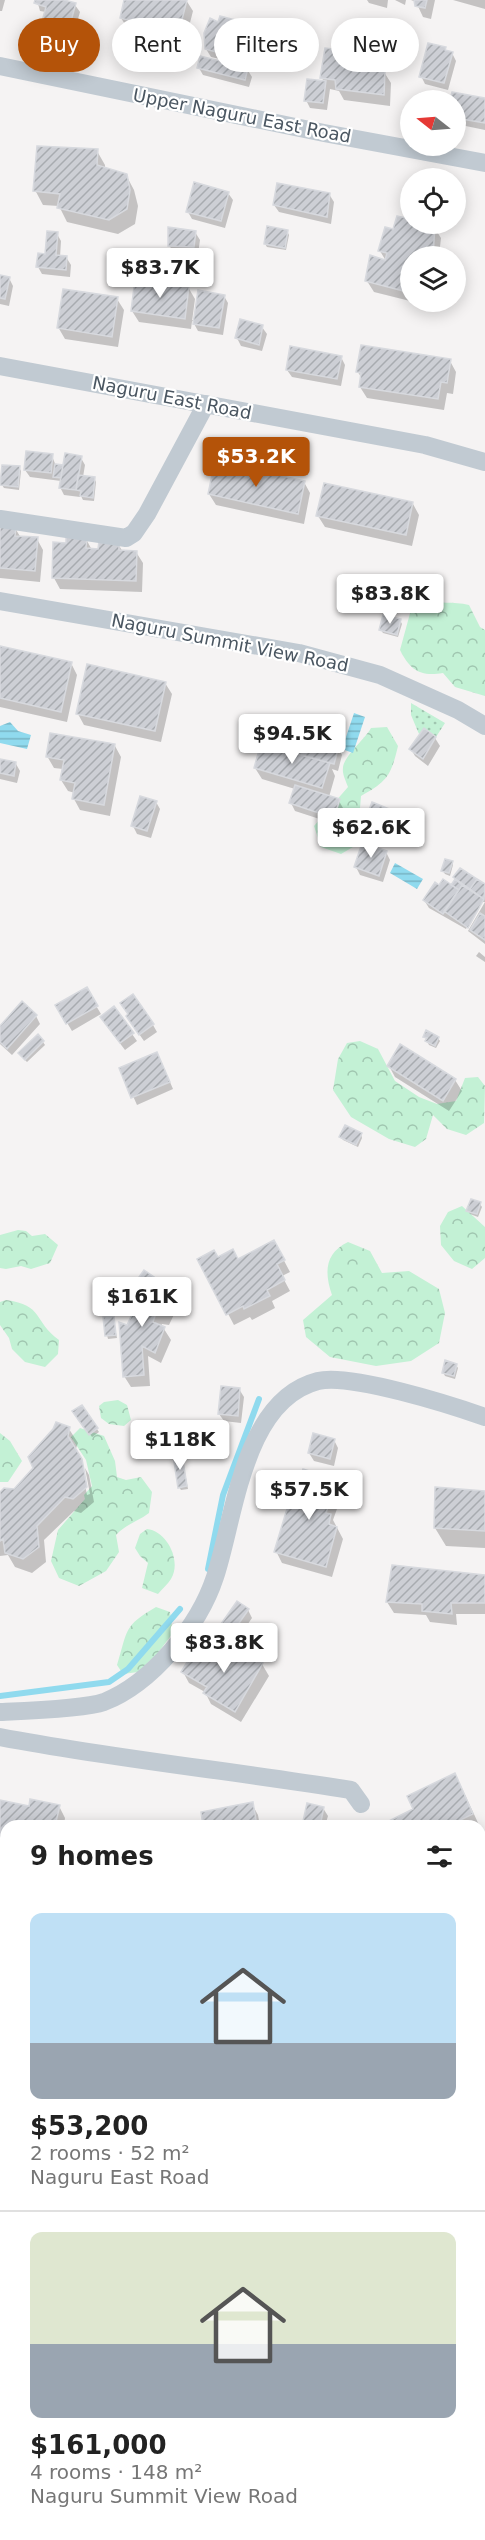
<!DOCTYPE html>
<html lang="en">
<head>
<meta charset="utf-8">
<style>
  :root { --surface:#fff; --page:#f6f6f6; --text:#222; --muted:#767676; --line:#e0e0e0; --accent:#b45309 }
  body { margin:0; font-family:"DejaVu Sans",sans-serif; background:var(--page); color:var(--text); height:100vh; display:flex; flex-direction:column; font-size:22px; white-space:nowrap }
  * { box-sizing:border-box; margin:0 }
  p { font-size:20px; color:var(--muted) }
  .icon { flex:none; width:33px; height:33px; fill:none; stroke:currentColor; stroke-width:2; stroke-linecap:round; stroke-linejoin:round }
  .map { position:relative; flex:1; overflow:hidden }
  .panel { position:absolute; left:0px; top:1820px; width:486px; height:722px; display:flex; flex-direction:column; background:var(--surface); border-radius:18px 18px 0 0; box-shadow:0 3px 15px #0003 }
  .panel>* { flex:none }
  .guide { position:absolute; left:18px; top:18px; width:450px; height:54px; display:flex; gap:12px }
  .needle { width:39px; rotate:287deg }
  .tools { position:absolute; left:400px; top:90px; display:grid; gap:12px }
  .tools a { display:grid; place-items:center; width:66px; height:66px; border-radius:50%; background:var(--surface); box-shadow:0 3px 15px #0003; font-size:30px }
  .price { position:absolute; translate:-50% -51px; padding:0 14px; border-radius:6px; background:#fff; color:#222; font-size:20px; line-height:39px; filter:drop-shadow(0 2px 3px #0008) }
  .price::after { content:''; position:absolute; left:50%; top:36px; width:18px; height:14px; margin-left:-9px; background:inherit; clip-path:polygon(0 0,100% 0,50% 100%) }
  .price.current { background:var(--accent); color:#fff }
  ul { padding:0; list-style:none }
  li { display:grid; align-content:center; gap:12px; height:318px; padding:0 30px }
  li+li { border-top:2px solid var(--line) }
  li span { display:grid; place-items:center; height:186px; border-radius:12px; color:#555 }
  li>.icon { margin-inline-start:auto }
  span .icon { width:108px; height:108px; fill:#fffc; stroke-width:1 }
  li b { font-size:26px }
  h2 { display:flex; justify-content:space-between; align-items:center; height:72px; padding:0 30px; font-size:26px }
  .pill { padding:0 21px; border-radius:27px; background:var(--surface); box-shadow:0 3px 15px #0003; font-size:21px; line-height:54px }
  .pill.current { background:var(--accent); color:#fff }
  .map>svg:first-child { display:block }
  .forest { fill:url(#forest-crowns) }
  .garden { fill:url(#garden-dots) }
  .water { fill:url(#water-rules) }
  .shadow { fill:#0003 }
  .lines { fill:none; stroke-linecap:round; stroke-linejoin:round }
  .stream { stroke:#90daee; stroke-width:6 }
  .building { fill:url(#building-hatch); stroke:#d7d9de; stroke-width:1.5 }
  .minor { stroke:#c1cad2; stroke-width:18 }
  .labels { text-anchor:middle; stroke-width:4.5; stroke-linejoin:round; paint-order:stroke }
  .street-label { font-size:18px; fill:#4a5661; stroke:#fff }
</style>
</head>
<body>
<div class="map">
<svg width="485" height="2540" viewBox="0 0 485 2540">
  <defs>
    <pattern id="forest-crowns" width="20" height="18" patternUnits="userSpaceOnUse" patternTransform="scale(1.5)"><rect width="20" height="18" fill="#c3f1d5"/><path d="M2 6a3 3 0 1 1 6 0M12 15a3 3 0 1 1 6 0" fill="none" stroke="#a0c6b0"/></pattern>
    <pattern id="garden-dots" width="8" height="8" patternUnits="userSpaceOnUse" patternTransform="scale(1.5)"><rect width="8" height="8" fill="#c3f1d5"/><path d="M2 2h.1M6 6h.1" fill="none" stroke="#a0c6b0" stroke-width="1.8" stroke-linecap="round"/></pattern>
    <pattern id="water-rules" width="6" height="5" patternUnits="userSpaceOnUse" patternTransform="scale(1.5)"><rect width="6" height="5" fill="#90daee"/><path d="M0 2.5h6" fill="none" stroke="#78b4c4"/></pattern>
    <pattern id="building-hatch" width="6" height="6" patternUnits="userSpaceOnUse" patternTransform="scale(1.5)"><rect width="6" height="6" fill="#cdcfd5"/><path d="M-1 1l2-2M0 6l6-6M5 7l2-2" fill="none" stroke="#a8abb0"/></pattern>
  </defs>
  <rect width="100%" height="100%" fill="#f5f3f3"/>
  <path class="forest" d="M424 598C439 605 453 601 469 605L480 627 485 630V696L455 687 443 673C420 677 410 670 400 650L412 606Z
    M387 727 398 746C391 775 388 781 361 796L358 833 353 847 341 854 321 847 314 826 348 787C346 781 342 774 343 768 343 757 365 739 371 728Z
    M360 1041 378 1049 395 1081 419 1097 437 1104 456 1101 465 1078 478 1077 485 1086 484 1123 466 1135 447 1129 433 1115 426 1139 415 1147 389 1139 351 1117 333 1090 338 1059 347 1043Z
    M462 1206 485 1227V1258L472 1269 454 1261 441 1245 440 1226 448 1212Z
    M18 1230 26 1231 32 1236 45 1234 58 1245 50 1263 31 1269 21 1266 6 1269 0 1268V1235Z
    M348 1242 370 1251 382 1273 409 1271 439 1289 445 1313 439 1343 411 1361 376 1366 330 1357 306 1337 303 1320 332 1295C324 1272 325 1253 348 1242Z
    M6 1300C44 1305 33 1321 59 1340L58 1354 45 1367 25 1362 12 1349 9 1338 0 1325V1302Z
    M118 1400 127 1405 131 1420 124 1426 109 1424 101 1418 99 1406 104 1402Z
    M80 1428 104 1436 115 1461 117 1477 126 1480 141 1477 152 1492 149 1513C137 1522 126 1524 116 1535L119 1552 106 1571 79 1586 59 1578 51 1561 58 1530 85 1499 84 1495 92 1486 86 1460 71 1437Z
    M0 1433 10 1441 22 1461 8 1482H0Z
    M147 1529C167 1531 182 1561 171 1579 168 1584 162 1589 158 1594L142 1588 148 1563 140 1556 135 1548 140 1534Z
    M156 1607 170 1612 173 1633 157 1654 138 1672 123 1674 117 1665C128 1630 123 1626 156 1607Z"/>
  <path class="garden" d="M411 703 445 723 436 737 424 728 419 734 411 715Z"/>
  <path class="water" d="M354 713 365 717 353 753 342 749Z
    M10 722 18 731 31 735 27 749 0 743V726Z
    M395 863 423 879 417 889 390 873Z"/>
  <path class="shadow" d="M0 0H5L2 11H0Z
    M37 0H59L75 5 80 12 70 46 45 39 41 31 46 12 40 11Z
    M126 0H186L193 11 181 58 157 52 150 41 151 35 128 29 121 18Z
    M367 0H388L387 8 369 3Z
    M395 0H406L405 5Z
    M411 0H435L431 19 423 17 416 2Z
    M453 0H485V9Z
    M242 23 246 31 238 63 211 57 206 49 219 24Z
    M281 40 286 47 280 65 255 57 250 50Z
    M364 48 371 59V71L384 72 391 83 390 106 344 100 339 91 330 89 327 110 310 108 306 100 324 82 322 78 343 52Z
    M445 48 447 52 452 53 456 61 448 90 425 84 421 76Z
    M199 68 247 69 252 77 249 87 203 75Z
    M453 93 485 99V130L456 124V100H452Z
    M97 151 105 165V169L126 175 134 190 138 206 135 224 118 234 67 222 59 206 43 205 35 190Z
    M228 193 233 200 225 228 192 219 188 212Z
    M329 194 334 202 331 224 279 212 274 205Z
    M411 221V224L434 227 441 238 439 256H411V302H423L422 304 374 292 367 281 386 261 380 251 394 231Z
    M287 231 289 235 286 250 267 247 265 244Z
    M195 232 200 240 198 254 174 253 169 245Z
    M57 234 61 241 60 257H66L71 265 70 277 42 274 38 267Z
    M0 276 9 278 13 286 9 306 0 304Z
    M188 287 195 299 191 329 139 322 132 311Z
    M224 296 228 303 223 335 198 331 192 320H195Z
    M117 299 124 310 118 347 65 339 58 327Z
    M262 327 267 334 262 351 241 346 237 338Z
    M341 357 345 365 341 386 292 377 287 370Z
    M450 361 456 372 453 394 447 393 444 410 367 398 360 387 362 379 358 372Z
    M52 456 56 466 63 469 81 458 85 465 83 477 94 478 96 482 94 501 83 500 80 494V497L64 495 60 487 61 481 30 477 25 470Z
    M19 467 21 471 19 490 4 488 2 485Z
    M304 482 310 493 304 524 216 505 209 494Z
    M413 504 419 515 412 546 325 527 318 516Z
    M15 528 21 538 37 539 43 550 40 582 0 578V534Z
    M86 539 92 550H100L118 544 123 552H136L143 563 142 592 60 589 54 578 68 544Z
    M400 620 402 624 398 637 383 633 381 630Z
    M0 648 71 663 77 675 67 722 0 707Z
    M165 683 172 694 161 742 84 725 78 714Z
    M424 730 435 738 440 746 428 766 415 756 411 749Z
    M115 746 121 757 110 816 80 810 74 799 75 793 68 791 61 780 63 769 54 768 47 756Z
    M338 748 342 755 338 771 332 769 335 776 329 797 339 801 343 808 338 825 295 811 291 803 295 789 262 779 255 768 297 755Z
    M0 760 16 764 20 771 17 783 0 779Z
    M156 802 160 809 151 838 137 834 133 826Z
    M398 814 413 832 408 846 370 831 365 823Z
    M386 852 390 860 383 882 360 875 356 867Z
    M452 862 453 865 450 876 445 874 443 871Z
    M460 870 485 886V944L468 931 485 902H481L466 929 429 908 424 900 440 887 452 886Z
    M479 952 485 957V962L476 956Z
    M86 989 101 1014 72 1031 57 1006Z
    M22 1003 36 1016 40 1024 12 1055 0 1044V1028Z
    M132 1024 153 1025 157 1032 144 1041Z
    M106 1025 132 1034 137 1041 125 1050Z
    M425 1037 438 1038 440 1041 436 1048 429 1045Z
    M43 1042 45 1045 27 1062 22 1057Z
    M401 1046 455 1080 462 1091 449 1111 395 1077 389 1066Z
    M161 1061 173 1089 137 1105 121 1069Z
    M361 1134 362 1138 358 1147 343 1140 341 1137Z
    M480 1204 482 1207 478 1217 470 1214 468 1211Z
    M280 1253 290 1272 282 1276 290 1291 272 1301 275 1308 252 1320 250 1317 234 1325 199 1259 238 1261Z
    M153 1278 154 1283 172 1293 179 1304 169 1325 162 1324 161 1327 164 1329 171 1340 161 1363 148 1356 150 1386 131 1387 124 1376 128 1327 133 1317 128 1308 144 1300 147 1295 135 1284Z
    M113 1317 117 1338 108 1339 107 1335Z
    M456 1365 458 1368 455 1379 445 1376 443 1372Z
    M239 1389 244 1397 241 1423 224 1421 219 1414Z
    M82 1407 99 1432 92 1437 74 1412Z
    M69 1429 78 1443 75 1451 80 1460 87 1495 90 1494 85 1468 89 1475 94 1502 81 1513 74 1511 44 1540 46 1562 32 1573 15 1567 8 1555 0 1556V1494L14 1491 35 1468 54 1430Z
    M334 1440 338 1448 334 1466 314 1461 309 1453Z
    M182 1455 188 1489 181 1490 179 1487Z
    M337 1481 343 1492 333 1520 343 1539 332 1577 282 1563 276 1551 294 1505Z
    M485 1492V1548L446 1546 435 1528Z
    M393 1567 485 1576V1614H456L457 1625 430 1622 426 1615 394 1613 387 1602Z
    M248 1610 252 1618 232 1647 262 1664 269 1676 241 1722 211 1704 205 1692 189 1683 183 1672 218 1662 229 1643 218 1631Z
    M461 1786 479 1825 388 1826Z
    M0 1801 30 1808 59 1806 65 1818 64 1826H6V1859L0 1858Z
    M252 1804 258 1815 260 1826H205Z
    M323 1808 328 1816 325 1826H303Z
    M0 1868 4 1872 2 1882H0Z
    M0 1950 6 1951V2005L0 2004Z
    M485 1999V2094L480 2091V2005Z
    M0 2048H6V2095H0Z
    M480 2442 485 2443V2510L480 2509Z
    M0 2476 6 2483V2494L0 2505Z
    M0 2510 6 2520 0 2534Z
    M45 2535H82L91 2540H43Z"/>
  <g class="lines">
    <path class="stream" d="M208 1569 223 1495 259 1399
      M0 1696 109 1682 128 1669 180 1609"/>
  </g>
  <path class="building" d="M35 0H64L76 3 66 39 39 32 46 7 34 3Z
    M124 0H187L175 47 149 41 152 26 120 18Z
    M414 0H427L425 8 415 6Z
    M220 16 243 22 234 57 205 49 204 33 210 18 218 22Z
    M255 30 282 38 276 58 249 50Z
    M344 42 365 46V70L385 71 384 95 336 89 335 80 320 78 325 48 342 50Z
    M428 43 446 47 445 50 453 52 444 83 419 77Z
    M200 56 248 68 245 80 197 68Z
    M307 79 326 81 323 103 304 101Z
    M452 92 485 98V123L456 118V100H450Z
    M421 93 446 98 445 100H420Z
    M37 146 98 149 97 165 127 174 130 190 127 209 109 220 57 208 60 194 33 191Z
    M194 182 229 192 221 221 186 212Z
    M277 183 330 193 327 217 273 205Z
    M397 216 411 219V224L435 225 433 256H411V293L365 281 370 255 385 260 387 253 378 251 385 227 393 229Z
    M267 226 288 230 285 248 264 244Z
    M168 227 196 231 194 247 168 246Z
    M47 231 58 232 56 255 67 256 66 270 36 267 38 253 45 254Z
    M0 275 10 277 5 299 0 298Z
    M135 279 189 286 185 319 131 311Z
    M63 289 118 297 112 337 57 328Z
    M198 290 225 295 219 328 193 324Z
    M240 319 263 325 259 345 235 338Z
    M361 345 451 359 447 383 441 382 438 399 359 387 361 373 356 372Z
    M290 346 342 356 337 379 286 370Z
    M26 451 53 454 51 473 24 470Z
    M65 453 82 456 76 490 59 488Z
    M215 461 305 481 298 514 208 494Z
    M55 464 63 465 61 478 53 477Z
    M2 465 20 466 18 487 0 485Z
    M78 475 95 477 93 498 80 496 81 491 76 490Z
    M324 483 413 502 406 535 316 516Z
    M0 526 16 527 15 536 38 537 35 571 0 568Z
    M66 537H87L86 548 98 549 99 541 119 542V550L137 551 136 581 52 578 53 542 66 543Z
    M383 615 401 619 397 635 379 630Z
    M0 646 72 662 61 712 0 698Z
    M87 664 166 682 155 731 76 714Z
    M424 728 436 737 423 759 409 749Z
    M50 733 115 744 104 805 72 799 75 783 60 780 64 760 46 757Z
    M301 736 339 746 334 764 296 754Z
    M261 743 330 763 322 788 254 768Z
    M0 759 16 762 14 776 0 773Z
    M295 785 340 799 334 818 289 803Z
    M140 796 157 801 147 831 131 826Z
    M372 802 399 813 397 818 410 823 404 839 364 823Z
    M362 843 387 851 379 876 354 867Z
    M445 859 453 861 449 873 441 871Z
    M460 868 477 879 470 889 453 877Z
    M443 879 459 890 443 914 423 900 435 882 439 885Z
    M455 879 462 885 459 890 451 885Z
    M477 879 485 884 484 899 470 889Z
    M462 885 484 899 468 928 444 911Z
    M480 913 485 916V940L470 930Z
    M87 987 98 1006 66 1024 55 1005Z
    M133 994 154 1024 139 1035 126 1016 128 1014 120 1003Z
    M22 1001 37 1015 7 1049 0 1042V1026Z
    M114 1006 134 1033 120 1043 100 1017Z
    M426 1030 439 1037 435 1046 425 1041 427 1038 423 1037Z
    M38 1034 44 1041 25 1060 18 1053Z
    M400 1044 456 1079 443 1101 387 1066Z
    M157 1052 170 1082 131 1098 119 1068Z
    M345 1125 362 1133 356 1145 339 1137Z
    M471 1199 481 1202 477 1214 466 1211Z
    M274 1240 285 1260 277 1264 285 1280 267 1290 270 1296 244 1309 243 1306 226 1315 197 1259 214 1250 218 1257 233 1249 238 1259Z
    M144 1270 154 1277 143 1291 134 1284Z
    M153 1281 173 1292 163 1314 156 1313 153 1322 165 1327 155 1353 142 1346 144 1375 123 1377 119 1322 127 1325 133 1312 126 1308 132 1295 143 1298Z
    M114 1316 116 1335 105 1336 103 1317Z
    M445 1360 457 1364 454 1376 442 1373Z
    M221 1386 240 1388 238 1416 218 1414Z
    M82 1405 98 1428 89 1435 72 1411Z
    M56 1422 70 1427 68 1436 82 1459 87 1487 73 1499 65 1497 37 1526 39 1547 23 1559 5 1553 3 1539 0 1541V1492L4 1488 14 1489 33 1468 28 1457 53 1429Z
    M313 1433 335 1439 330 1459 308 1453Z
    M182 1454 187 1486 178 1488 173 1455Z
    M303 1469 338 1480 326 1513 331 1514 329 1524 337 1527 326 1567 274 1552 289 1502 293 1503Z
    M435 1487 485 1491V1531L434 1528Z
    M392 1565 485 1575V1603H451L452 1614 422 1611V1604L386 1602Z
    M237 1601 249 1609 228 1639 216 1631Z
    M228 1642 263 1663 235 1712 203 1693 207 1687 181 1672 196 1647 217 1660Z
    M455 1773 473 1814 448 1826H386L385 1823 413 1809 407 1796Z
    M30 1799 60 1805 55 1826H6L5 1850 0 1849V1800L29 1806Z
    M253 1802 257 1826H203L201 1812Z
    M307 1803 324 1807 320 1826H302Z
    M0 1949 6 1950V1988H1L0 1994Z
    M485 1998V2043L480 2057V2001Z
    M0 2047H6V2085L0 2084Z
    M480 2059 485 2061V2087L480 2084Z
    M0 2177 6 2183V2188L3 2191 0 2189Z
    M480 2440 485 2441V2500L480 2499Z
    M44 2535H85L93 2539 41 2540Z"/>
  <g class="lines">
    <path class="minor" d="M0 66 324 133 485 163
      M0 366 425 445 485 462
      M0 519 126 538 134 533 147 514 206 404
      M0 601 299 653 380 675 458 710 485 726
      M0 1712C23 1711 84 1709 104 1702 152 1683 199 1626 215 1577 235 1517 243 1400 318 1381 350 1373 451 1405 485 1417
      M0 1737C116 1759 234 1771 351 1790L361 1804
      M480 1994H485
      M0 2132 6 2133
      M480 2212 485 2213"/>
  </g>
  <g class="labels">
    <g class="street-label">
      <text transform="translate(242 116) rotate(11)" y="6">Upper Naguru East Road</text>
      <text transform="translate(172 398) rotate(11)" y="6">Naguru East Road</text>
      <text transform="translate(230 643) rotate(11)" y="6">Naguru Summit View Road</text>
    </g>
  </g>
</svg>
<div class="tools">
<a><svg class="needle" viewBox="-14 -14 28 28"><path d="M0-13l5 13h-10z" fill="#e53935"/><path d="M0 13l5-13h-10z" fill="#767676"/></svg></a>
<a><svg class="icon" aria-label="locate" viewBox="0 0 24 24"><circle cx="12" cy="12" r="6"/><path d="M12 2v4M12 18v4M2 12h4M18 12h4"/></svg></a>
<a><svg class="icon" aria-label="layers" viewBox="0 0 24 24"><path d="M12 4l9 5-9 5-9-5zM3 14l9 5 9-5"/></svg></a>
</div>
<b class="price" style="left:160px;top:299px">$83.7K</b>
<b class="price current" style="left:256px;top:488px">$53.2K</b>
<b class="price" style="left:390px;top:625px">$83.8K</b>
<b class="price" style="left:292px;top:765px">$94.5K</b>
<b class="price" style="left:371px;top:859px">$62.6K</b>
<b class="price" style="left:142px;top:1328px">$161K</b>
<b class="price" style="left:180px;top:1471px">$118K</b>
<b class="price" style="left:309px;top:1521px">$57.5K</b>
<b class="price" style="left:224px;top:1674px">$83.8K</b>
<div class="guide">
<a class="pill current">Buy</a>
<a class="pill">Rent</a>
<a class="pill">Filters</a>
<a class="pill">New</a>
</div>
<section class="panel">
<h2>9 homes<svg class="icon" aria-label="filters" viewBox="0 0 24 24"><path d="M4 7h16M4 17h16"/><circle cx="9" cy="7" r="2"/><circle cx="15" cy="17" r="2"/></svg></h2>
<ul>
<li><span style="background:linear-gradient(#bfe0f5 70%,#9aa5b1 0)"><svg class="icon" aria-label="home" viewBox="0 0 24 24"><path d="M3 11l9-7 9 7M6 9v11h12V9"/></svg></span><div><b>$53,200</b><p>2 rooms · 52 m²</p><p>Naguru East Road</p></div></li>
<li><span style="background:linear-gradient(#dfe7d0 60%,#9aa5b1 0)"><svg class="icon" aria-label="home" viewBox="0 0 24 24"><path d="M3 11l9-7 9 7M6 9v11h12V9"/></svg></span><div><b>$161,000</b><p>4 rooms · 148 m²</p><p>Naguru Summit View Road</p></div></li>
</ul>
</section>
</div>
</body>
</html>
